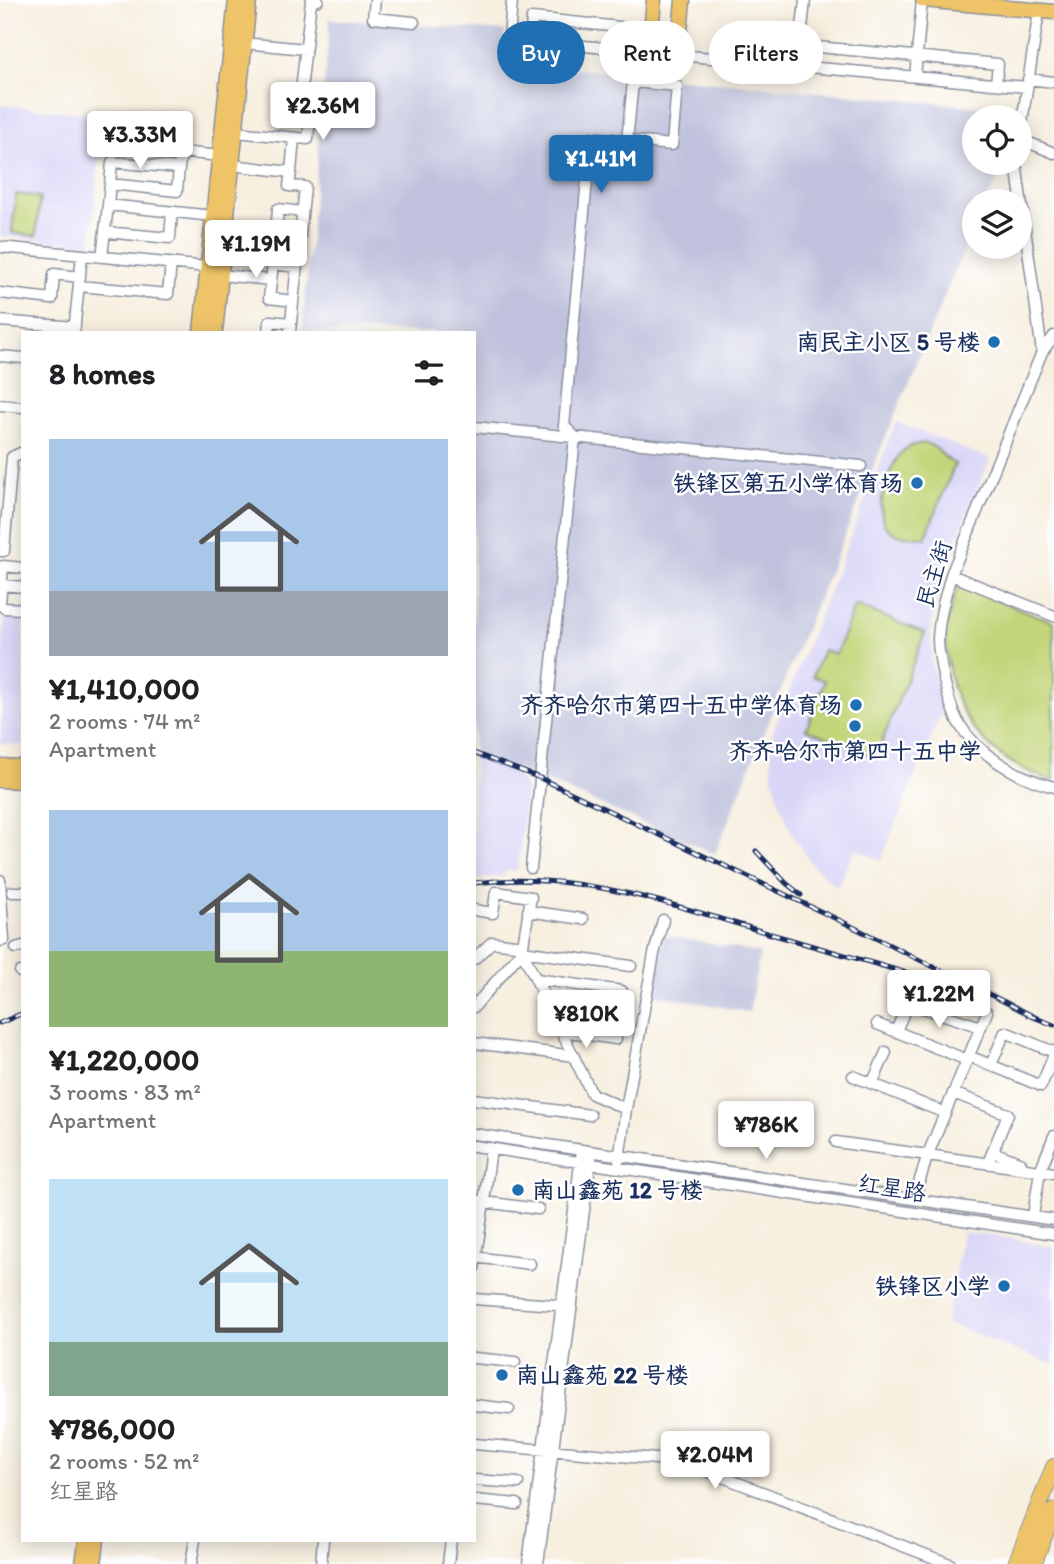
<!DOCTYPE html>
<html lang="en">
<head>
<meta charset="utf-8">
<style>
  :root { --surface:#fff; --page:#f6f6f6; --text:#202124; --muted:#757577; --accent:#1f6fb2 }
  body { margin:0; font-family:Itim,"LXGW WenKai TC",sans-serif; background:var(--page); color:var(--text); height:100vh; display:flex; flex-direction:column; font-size:26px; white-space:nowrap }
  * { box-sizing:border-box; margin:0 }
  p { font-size:23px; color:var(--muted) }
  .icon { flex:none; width:38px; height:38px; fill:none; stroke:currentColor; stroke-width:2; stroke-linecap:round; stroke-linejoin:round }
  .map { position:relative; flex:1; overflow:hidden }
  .sheet { position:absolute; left:21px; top:331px; width:455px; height:1211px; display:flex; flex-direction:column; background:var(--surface); border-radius:0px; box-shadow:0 4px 18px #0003 }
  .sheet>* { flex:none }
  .hud { position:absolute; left:497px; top:21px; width:452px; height:63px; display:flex; gap:14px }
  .tools { position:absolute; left:962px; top:105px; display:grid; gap:14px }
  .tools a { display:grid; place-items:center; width:70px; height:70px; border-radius:50%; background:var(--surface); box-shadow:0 4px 18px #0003; font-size:35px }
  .price { position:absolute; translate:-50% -60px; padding:0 16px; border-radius:7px; background:#fff; color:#222; font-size:23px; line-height:46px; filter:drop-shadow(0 2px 4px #0008) }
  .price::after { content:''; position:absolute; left:50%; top:42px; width:21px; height:16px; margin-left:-10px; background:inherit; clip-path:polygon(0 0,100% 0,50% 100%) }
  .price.active { background:var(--accent); color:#fff }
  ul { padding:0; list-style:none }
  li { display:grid; align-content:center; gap:14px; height:371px; padding:0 28px }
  li span { display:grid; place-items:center; height:217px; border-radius:0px; color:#555 }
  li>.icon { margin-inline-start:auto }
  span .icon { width:126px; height:126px; fill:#fffc; stroke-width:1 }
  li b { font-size:30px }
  h2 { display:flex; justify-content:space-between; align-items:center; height:84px; padding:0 28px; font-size:30px }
  .tag { padding:0 24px; border-radius:32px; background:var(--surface); box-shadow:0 4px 18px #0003; font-size:24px; line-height:63px }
  .tag.active { background:var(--accent); color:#fff }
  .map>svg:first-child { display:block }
  .built { fill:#dad6f7 }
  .industrial { fill:#c0c2dd }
  .green { fill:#c2d579; stroke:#6e826c; stroke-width:2 }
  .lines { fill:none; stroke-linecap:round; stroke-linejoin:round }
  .minor-casing { stroke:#898f9e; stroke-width:13 }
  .major-casing { stroke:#898f9e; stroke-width:17 }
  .highway-casing { stroke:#898f9e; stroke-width:18 }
  .minor { stroke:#fff; stroke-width:10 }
  .major { stroke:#efc469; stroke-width:14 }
  .highway { stroke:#efc469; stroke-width:16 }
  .rail-casing { stroke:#1b2f5e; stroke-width:5 }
  .rail { stroke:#fff; stroke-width:2.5; stroke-dasharray:8; stroke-linecap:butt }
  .poi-dot { fill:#1f6fb2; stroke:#fff; stroke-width:2.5 }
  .labels { text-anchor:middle; stroke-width:5; stroke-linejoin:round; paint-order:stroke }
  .poi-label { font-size:23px; font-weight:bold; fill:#1b2f5e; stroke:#fff; text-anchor:end }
  .street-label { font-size:23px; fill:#1b2f5e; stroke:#fff }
</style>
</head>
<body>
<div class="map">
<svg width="1054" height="1564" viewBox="0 0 1054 1564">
  <rect width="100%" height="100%" fill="#fff"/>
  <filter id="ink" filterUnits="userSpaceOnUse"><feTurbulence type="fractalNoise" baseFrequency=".0143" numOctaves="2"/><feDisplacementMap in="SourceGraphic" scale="14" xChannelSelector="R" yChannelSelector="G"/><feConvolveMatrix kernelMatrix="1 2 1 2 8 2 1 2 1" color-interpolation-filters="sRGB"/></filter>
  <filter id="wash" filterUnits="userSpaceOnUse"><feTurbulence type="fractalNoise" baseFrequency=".00686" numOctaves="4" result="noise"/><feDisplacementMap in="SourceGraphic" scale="28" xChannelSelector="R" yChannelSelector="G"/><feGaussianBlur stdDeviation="1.57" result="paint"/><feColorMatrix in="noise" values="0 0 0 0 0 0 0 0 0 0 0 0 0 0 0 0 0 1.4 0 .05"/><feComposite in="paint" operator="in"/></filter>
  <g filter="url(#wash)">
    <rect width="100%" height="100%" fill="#f7efdf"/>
    <path class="built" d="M0 105 103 115 91 245 0 236Z
      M896 422 990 459 940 580 934 605 931 633 932 665 943 709 881 860 855 849 837 887 812 865 793 836 779 801 772 773 770 739Z
      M5 611 23 612V745L0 744 3 674 1 673Z
      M474 755 513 770 526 789 518 869 504 872V876L474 880Z
      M963 1232 1021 1240 1054 1248V1365L946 1323Z"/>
    <path class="industrial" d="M330 19 505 31 503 46 558 53V67L1012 110V117H975V163H1007L986 201H975V223L801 640 715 854 511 766 474 754V332H302Z
      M664 935 760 953 749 1012 653 994Z"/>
    <path class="green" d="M16 194 40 197 36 236 12 233Z
      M925 443C942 448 942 459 955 464L925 538C913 534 899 539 889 530 870 515 890 462 904 450 910 445 917 444 925 443Z
      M958 585 1054 622V781C997 764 956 725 948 664 946 652 944 638 946 626 949 612 954 598 958 585Z
      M855 605 925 633 876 757 806 729 825 681 813 676 823 650 836 654Z"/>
  </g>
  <g filter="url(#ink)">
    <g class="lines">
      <defs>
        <path id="minor" d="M375 0 373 18 414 22
          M512 0 509 39 649 52
          M530 41 532 18 620 27 617 49
          M244 43 305 49
          M678 55 1027 87
          M720 59 722 38 998 64 996 84
          M798 66 805 0
          M915 77 922 0
          M1028 79 1054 82
          M660 84 663 54
          M235 132 308 139 310 118 298 117 311 1 318 0
          M1020 135 1039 11
          M1020 139 1054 153
          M1016 163 1042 352
          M231 165 291 172 289 186 305 187 290 332
          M291 172 294 138
          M110 184 177 191 179 168
          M108 205 112 162 179 168 181 152 220 156
          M105 232 170 238 172 212
          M299 246 275 244 278 209 302 212
          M0 247 208 267
          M102 257 108 205 213 216
          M220 275 271 280
          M79 286 168 294 171 263
          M0 293 52 299 54 274 80 277
          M293 301 269 298 273 264 297 267
          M0 321 75 327
          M74 332 82 255
          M269 332 270 321 291 323
          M1054 336 1042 352 951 575C945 596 939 617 938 639 938 651 941 664 943 676 947 692 950 707 958 722 978 755 1018 778 1054 787
          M0 356 23 358
          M0 405 23 407
          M474 427 861 466
          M0 551H4L12 457 23 452
          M951 575 1054 616
          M2 585 23 587
          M0 605 3 566 23 568
          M4 608 23 609
          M531 868 575 437 564 426 591 137 672 145 677 86 633 82 627 141
          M0 880 4 940 0 941
          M12 892H23
          M474 910 493 913 496 892 531 897 522 951 631 966
          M528 911 583 919
          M16 948 23 946
          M474 959 492 942 523 946
          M20 972H23
          M536 979 622 991
          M474 1007 522 951 592 1094 626 1109 619 1160
          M877 1024 967 1060
          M562 1031 616 1039
          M896 1031 908 1003 981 1027
          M474 1043 574 1056
          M969 1056 1041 1086 1054 1055
          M991 1065 1005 1032 1054 1052
          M853 1076 945 1113
          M872 1084 886 1052
          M953 1093 1008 1114 988 1163
          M474 1099 590 1115
          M626 1109 654 954 663 920
          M474 1134 1054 1220
          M836 1142 1054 1173
          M474 1146 1054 1234
          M491 1148 484 1202 538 1209
          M993 1152 1021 1163
          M914 1199 928 1154 987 1012
          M474 1200 484 1202 474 1268
          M1033 1216 1040 1171 1054 1136
          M474 1257 530 1264
          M474 1299 569 1306
          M474 1358 515 1362
          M474 1405 509 1409
          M474 1444 681 1461 950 1564
          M474 1480 518 1483
          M474 1500 517 1504
          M191 1564 195 1540
          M321 1564 323 1540
          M448 1564 451 1540
          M528 1564 581 1157
          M538 1564 591 1157"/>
        <path id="major" d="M923 0 1054 12
          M649 52 654 0
          M678 55 683 0
          M201 332 236 0
          M215 332 249 0
          M0 766 23 767
          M0 780 23 781
          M83 1564 86 1540
          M94 1564 97 1540"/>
        <path id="highway" d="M1016 1564 1054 1467
          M1033 1564 1054 1511"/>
      </defs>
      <use href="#minor" class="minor-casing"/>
      <use href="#major" class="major-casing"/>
      <use href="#highway" class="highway-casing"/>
      <use href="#minor" class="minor"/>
      <use href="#major" class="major"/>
      <use href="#highway" class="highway"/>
      <defs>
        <path id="rail" d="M474 753 540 778 843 922 1037 1018
          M756 851 786 883 801 895
          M474 883C581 870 671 905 771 934 836 953 902 970 966 992
          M1028 1015 1054 1025
          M0 1023 23 1013"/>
      </defs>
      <use href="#rail" class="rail-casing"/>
      <use href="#rail" class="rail"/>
    </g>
  </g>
  <g class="poi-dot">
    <circle cx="994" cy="342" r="7"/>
    <circle cx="917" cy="483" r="7"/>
    <circle cx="856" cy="705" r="7"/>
    <circle cx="855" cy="726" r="7"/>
    <circle cx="518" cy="1190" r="7"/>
    <circle cx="1004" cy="1286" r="7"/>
    <circle cx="502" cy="1375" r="7"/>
  </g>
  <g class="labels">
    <g class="poi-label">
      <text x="980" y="350">南民主小区 5 号楼</text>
      <text x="903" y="491">铁锋区第五小学体育场</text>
      <text x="842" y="713">齐齐哈尔市第四十五中学体育场</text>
      <text x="855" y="759" text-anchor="middle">齐齐哈尔市第四十五中学</text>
      <text x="532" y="1198" text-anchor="start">南山鑫苑 12 号楼</text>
      <text x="990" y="1294">铁锋区小学</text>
      <text x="516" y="1383" text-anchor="start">南山鑫苑 22 号楼</text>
    </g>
    <g class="street-label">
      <text transform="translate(934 574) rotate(-73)" y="8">民主街</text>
      <text transform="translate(892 1188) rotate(9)" y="8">红星路</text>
    </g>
  </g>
</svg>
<div class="tools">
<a><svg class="icon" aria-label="locate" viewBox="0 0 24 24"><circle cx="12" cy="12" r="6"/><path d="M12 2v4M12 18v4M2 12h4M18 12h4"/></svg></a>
<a><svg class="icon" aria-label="layers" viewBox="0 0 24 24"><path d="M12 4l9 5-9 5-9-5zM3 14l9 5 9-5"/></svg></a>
</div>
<b class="price" style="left:323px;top:142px">¥2.36M</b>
<b class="price" style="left:140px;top:171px">¥3.33M</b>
<b class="price active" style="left:601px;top:195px">¥1.41M</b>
<b class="price" style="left:256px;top:280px">¥1.19M</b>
<b class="price" style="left:939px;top:1030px">¥1.22M</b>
<b class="price" style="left:586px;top:1050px">¥810K</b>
<b class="price" style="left:766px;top:1161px">¥786K</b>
<b class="price" style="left:715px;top:1491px">¥2.04M</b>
<div class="hud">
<a class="tag active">Buy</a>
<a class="tag">Rent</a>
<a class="tag">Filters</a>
</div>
<section class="sheet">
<h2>8 homes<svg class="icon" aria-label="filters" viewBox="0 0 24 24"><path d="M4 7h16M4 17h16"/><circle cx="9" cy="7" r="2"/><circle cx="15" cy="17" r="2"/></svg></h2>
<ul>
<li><span style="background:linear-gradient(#a9c7e8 70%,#9aa5b1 0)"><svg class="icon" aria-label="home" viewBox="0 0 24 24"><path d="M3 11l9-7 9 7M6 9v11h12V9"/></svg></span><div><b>¥1,410,000</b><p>2 rooms · 74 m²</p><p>Apartment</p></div></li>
<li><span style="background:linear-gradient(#a9c7e8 65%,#8fb573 0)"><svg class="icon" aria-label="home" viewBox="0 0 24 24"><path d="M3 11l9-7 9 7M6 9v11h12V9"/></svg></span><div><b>¥1,220,000</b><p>3 rooms · 83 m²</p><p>Apartment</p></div></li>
<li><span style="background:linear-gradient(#bfe0f5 75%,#7fa58c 0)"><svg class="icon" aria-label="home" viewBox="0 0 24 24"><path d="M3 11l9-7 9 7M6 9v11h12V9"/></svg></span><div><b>¥786,000</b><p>2 rooms · 52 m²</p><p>红星路</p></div></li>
</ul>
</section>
</div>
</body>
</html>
